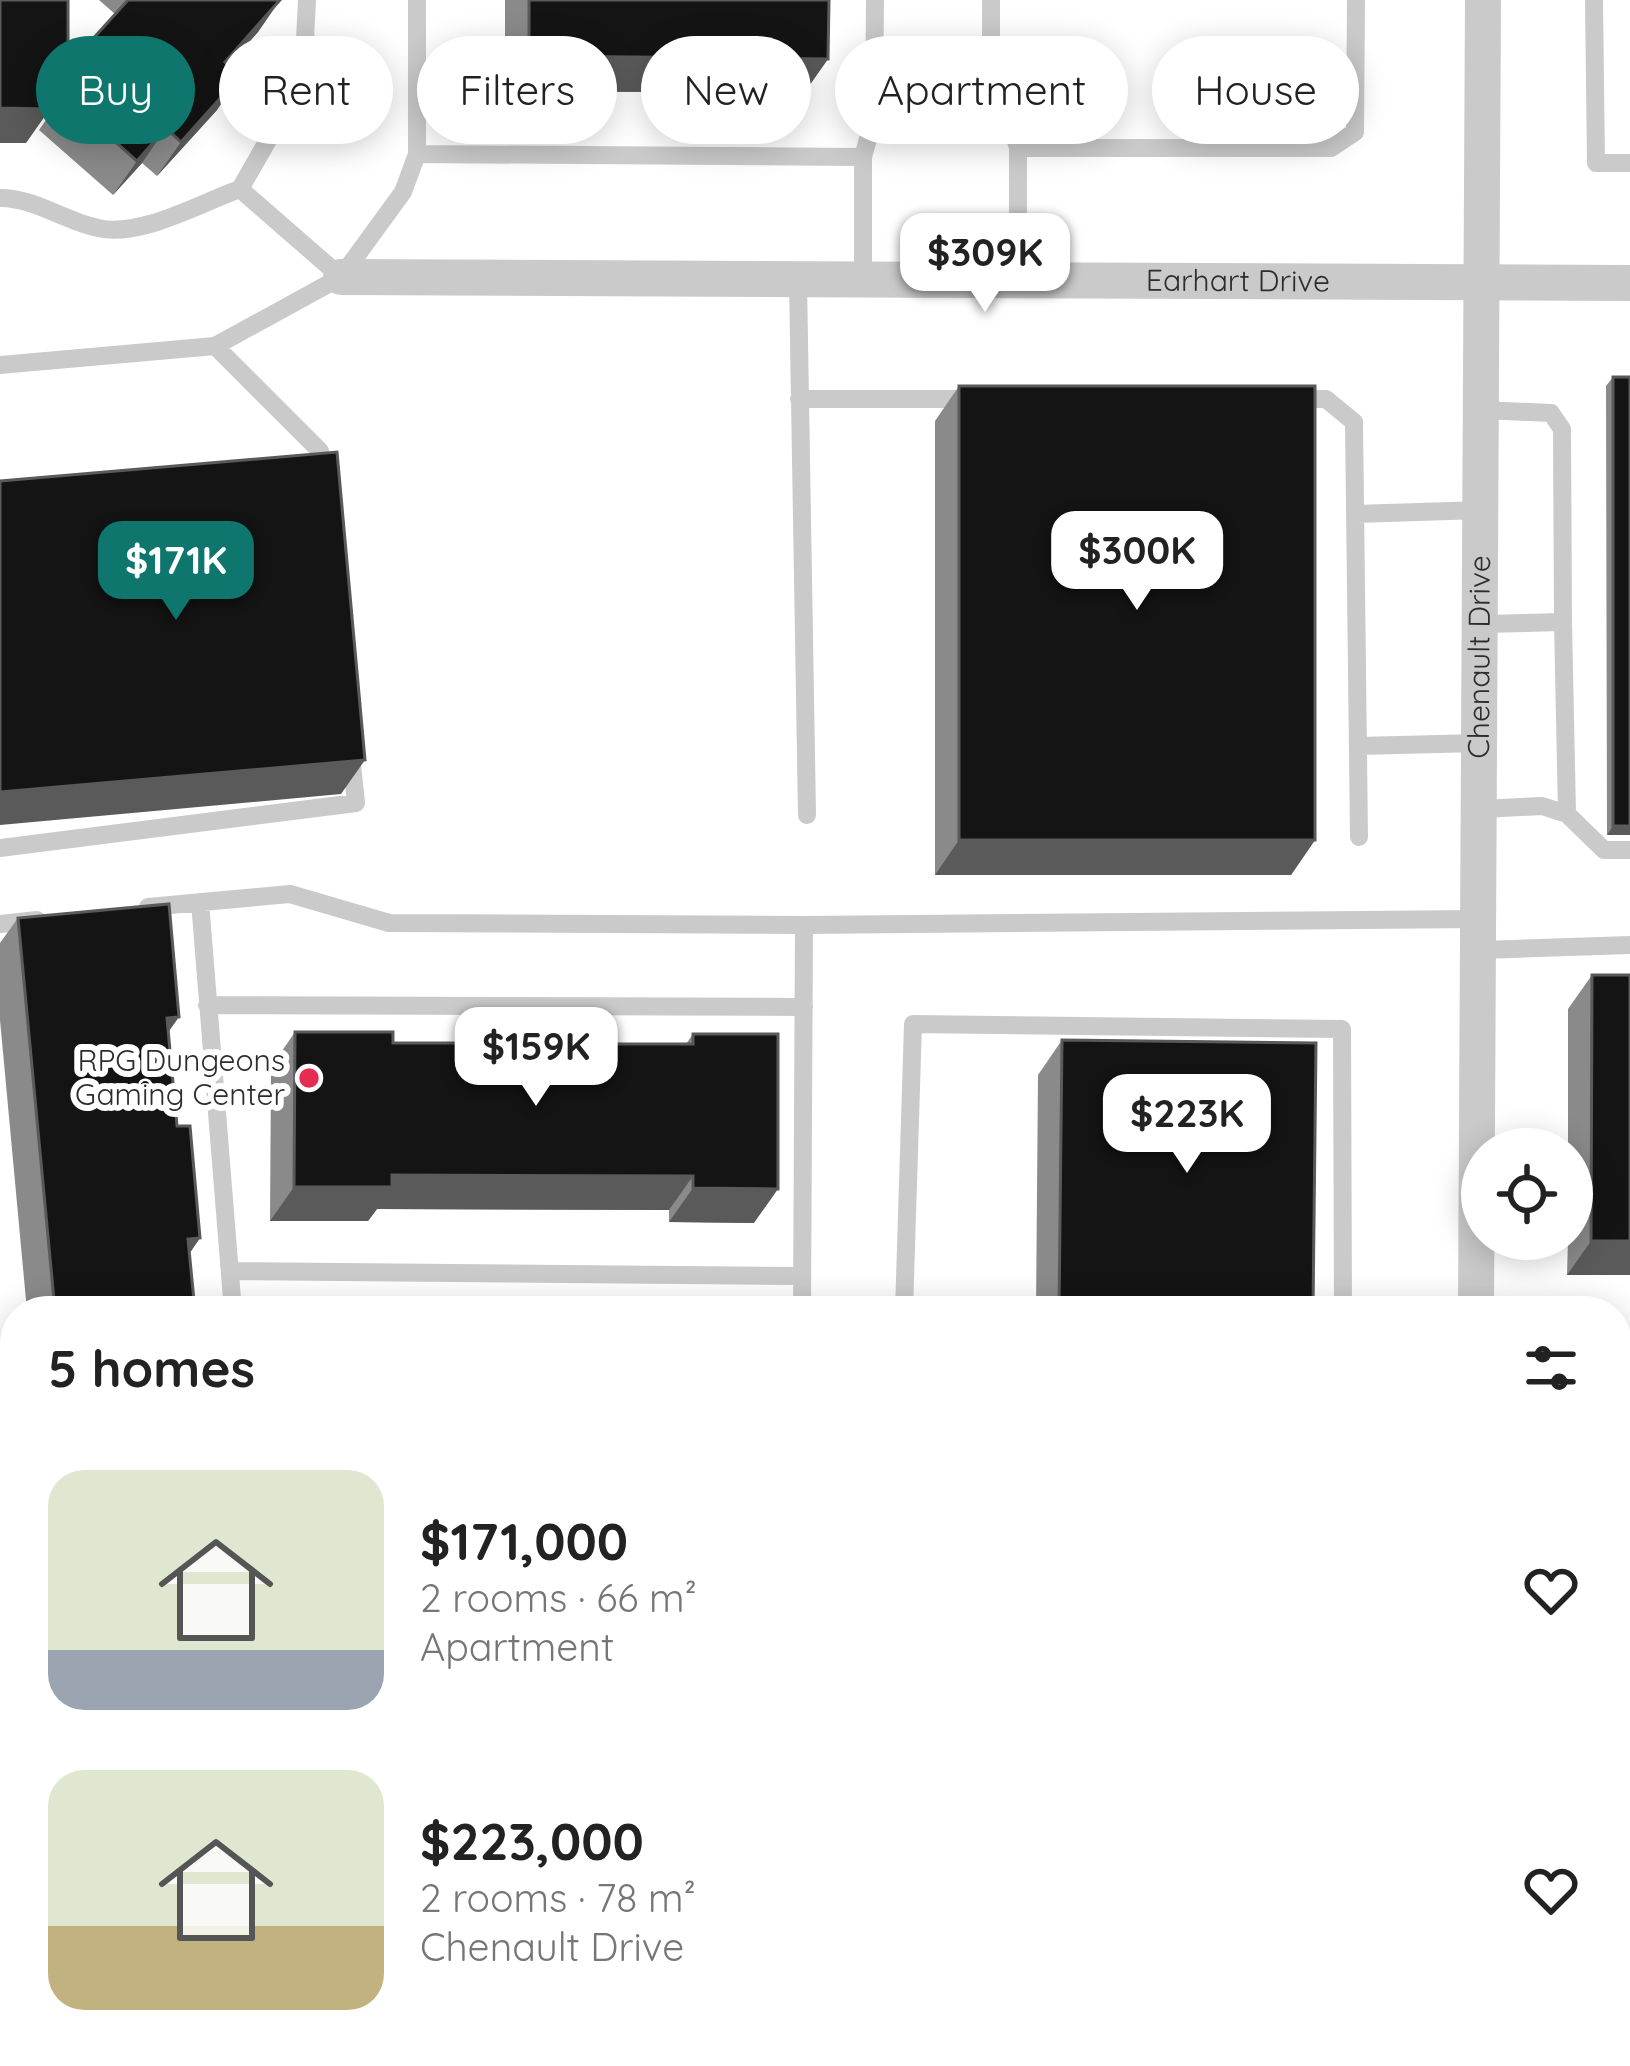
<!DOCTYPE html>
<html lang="en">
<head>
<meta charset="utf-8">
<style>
  :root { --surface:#fff; --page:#f6f6f6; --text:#222; --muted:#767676; --accent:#0f766e }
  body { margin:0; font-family:Quicksand,sans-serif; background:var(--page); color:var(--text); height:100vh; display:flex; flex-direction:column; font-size:45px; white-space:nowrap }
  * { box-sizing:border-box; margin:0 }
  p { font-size:39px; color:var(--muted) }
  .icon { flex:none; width:66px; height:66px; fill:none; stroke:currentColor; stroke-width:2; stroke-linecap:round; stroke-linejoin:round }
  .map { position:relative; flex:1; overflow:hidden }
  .sheet { position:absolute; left:0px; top:1296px; width:1632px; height:771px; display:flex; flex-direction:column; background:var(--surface); border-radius:48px 48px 0 0; box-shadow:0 6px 30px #0003 }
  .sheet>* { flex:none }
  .hud { position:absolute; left:36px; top:36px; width:1560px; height:108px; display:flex; gap:24px }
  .fabs { position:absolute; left:1461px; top:1128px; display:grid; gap:24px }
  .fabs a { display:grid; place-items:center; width:132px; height:132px; border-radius:50%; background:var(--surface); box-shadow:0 6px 30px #0003; font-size:60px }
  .price { position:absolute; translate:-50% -102px; padding:0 27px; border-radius:24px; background:#fff; color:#222; font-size:39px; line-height:78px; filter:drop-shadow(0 3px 6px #0008) }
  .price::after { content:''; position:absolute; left:50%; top:72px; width:36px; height:27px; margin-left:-18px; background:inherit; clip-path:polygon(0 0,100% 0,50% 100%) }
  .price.current { background:var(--accent); color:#fff }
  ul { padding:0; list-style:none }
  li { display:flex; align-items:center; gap:36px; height:300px; padding:0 48px }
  li span { display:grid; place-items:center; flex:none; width:336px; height:240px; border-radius:36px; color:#555 }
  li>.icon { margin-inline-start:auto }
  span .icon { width:144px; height:144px; fill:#fffc; stroke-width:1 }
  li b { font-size:51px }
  h2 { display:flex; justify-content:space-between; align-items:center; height:144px; padding:0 48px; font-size:51px }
  .chip { padding:0 42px; border-radius:54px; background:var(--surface); box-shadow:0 6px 30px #0003; font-size:42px; line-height:108px }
  .chip.current { background:var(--accent); color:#fff }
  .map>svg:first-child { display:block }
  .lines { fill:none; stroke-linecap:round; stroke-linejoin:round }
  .service { stroke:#cacaca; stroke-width:18 }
  .minor { stroke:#cacaca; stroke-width:36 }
  .wall { fill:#8a8a8a }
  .shaded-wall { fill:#5a5a5a }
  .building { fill:#141414; stroke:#5a5a5a; stroke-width:3 }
  .poi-dot { fill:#e72c53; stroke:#fff; stroke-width:4.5 }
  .labels { text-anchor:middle; stroke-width:12; stroke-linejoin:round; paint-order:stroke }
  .street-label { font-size:30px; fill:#2d2d2d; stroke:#fff }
  .poi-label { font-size:30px; fill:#2d2d2d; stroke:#fff; text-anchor:end }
</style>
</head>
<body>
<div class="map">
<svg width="1630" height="2066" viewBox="0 0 1630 2066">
  <rect width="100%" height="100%" fill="#fff"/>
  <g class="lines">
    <path class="service" d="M307 0 303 79 240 189 341 277
      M991 0V56L1018 148V278
      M1594 0 1596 163H1630
      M1018 148H1331L1355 132 1356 0
      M417 154 863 157
      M0 198C35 198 64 221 98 228 140 238 200 203 240 189
      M798 280 807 815
      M863 280V157L874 117 875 0
      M215 346 320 451 323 477
      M0 365 215 346 341 277 403 192 417 154V0
      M799 399H974
      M1290 399H1326L1354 422 1359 837
      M1482 410 1551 413 1562 429 1563 622
      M1355 514 1482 510
      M1483 624 1563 622 1567 814
      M1358 746 1480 743
      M1481 809 1542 806 1567 814 1604 850H1630
      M0 848 356 803 351 755
      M200 902 233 1311
      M148 907 290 894 389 923 804 925
      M0 924 37 920
      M1481 950 1630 945
      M207 1005 804 1007
      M230 1271 802 1276
      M802 1311 804 925 1480 919
      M904 1311 913 1024 1342 1029 1343 1311
      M1617 1345H1630
      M0 1517H15
      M1355 2066V2052"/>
    <g class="minor">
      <path id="s1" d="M341 277 1630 283"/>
      <path id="s2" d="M1476 1311 1483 0"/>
      <path d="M1617 1461H1630"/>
      <path d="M1488 2052 1490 2066"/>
    </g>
  </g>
  <path class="wall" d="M99 0H280L258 32 228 65 217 110 157 176 142 163 113 195 39 130 64 94 60 90 26 143 68 71 80 53 115 14Z
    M505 0H829L828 59 804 93 505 91Z
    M1613 377 1630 835H1607L1606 386Z
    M959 386 1315 840 1291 875H935V421Z
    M18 918 168 1033 177 1126 200 1238 189 1254 195 1311H27L0 1020V943Z
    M1592 975H1630V1275H1567L1568 1239H1572V1149H1568V1009Z
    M295 1032 393 1043H487L494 1033 594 1044H686L693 1034 754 1223 669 1222V1210L377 1209 368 1221H270L271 1067Z
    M1062 1040 1313 1311H1036L1038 1075Z
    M1618 1587 1630 2066H1597V2052H1617Z
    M347 2052H539V2066H347Z
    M947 2052H1320V2066H946Z"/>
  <path class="shaded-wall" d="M280 0 258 32 201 96 225 62Z
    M529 56 828 59 804 93 505 91Z
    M241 75 217 110 157 176 181 142Z
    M51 78H68L46 109H50L26 143H0V108Z
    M166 128 142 163 113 195 137 161Z
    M365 760 341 794 0 825V792Z
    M1613 826H1630V835H1607Z
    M959 840H1315L1291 875H935Z
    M179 1017 155 1051 167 1018Z
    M392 1175 693 1176 669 1210 377 1209 368 1221H270L294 1187Z
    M693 1188 778 1189 754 1223 669 1222Z
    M200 1238 176 1273 188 1239Z
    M1591 1241H1630V1275H1567Z"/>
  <path class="building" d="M0 0H68V78H51L50 109 0 108Z
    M128 0H280L225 62 241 75 181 142 166 128 137 161 63 95 92 63 80 53Z
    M529 0H829L828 59 529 56Z
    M1613 377H1630V826H1613Z
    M959 386H1315V840H959Z
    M337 452 365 760 0 792V481Z
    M169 904 179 1017 167 1018 177 1126H190L200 1238 188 1239 195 1311H55L18 918Z
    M1592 975H1630V1241H1591Z
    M295 1032H393V1043H494V1033H594V1044H693V1034H778V1189L693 1188V1176L392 1175V1187H294Z
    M1062 1040 1316 1043 1313 1311H1059Z
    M318 1302H391V1311H318Z
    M493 1304H594V1311H492Z
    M697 1305 779 1306V1311H697Z
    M1618 1587H1630V2066H1622Z
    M371 2052H539V2066H371Z
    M970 2052H1320V2066H970Z"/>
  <circle class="poi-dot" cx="309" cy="1078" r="12"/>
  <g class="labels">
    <g class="street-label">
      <text dy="10" stroke="none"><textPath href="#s1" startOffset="897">Earhart Drive</textPath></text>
      <text dy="10" stroke="none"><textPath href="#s2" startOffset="654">Chenault Drive</textPath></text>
    </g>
    <g class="poi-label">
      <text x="285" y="1071">RPG Dungeons<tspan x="285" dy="34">Gaming Center</tspan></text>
    </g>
  </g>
</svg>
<div class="fabs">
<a><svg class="icon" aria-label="locate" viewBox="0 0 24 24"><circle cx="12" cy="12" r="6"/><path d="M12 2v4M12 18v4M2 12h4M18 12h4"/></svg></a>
</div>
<b class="price" style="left:985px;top:315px">$309K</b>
<b class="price" style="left:1137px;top:613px">$300K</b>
<b class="price current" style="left:176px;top:623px">$171K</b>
<b class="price" style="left:536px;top:1109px">$159K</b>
<b class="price" style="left:1187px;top:1176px">$223K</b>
<div class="hud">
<a class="chip current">Buy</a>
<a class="chip">Rent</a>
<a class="chip">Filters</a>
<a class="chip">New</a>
<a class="chip">Apartment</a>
<a class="chip">House</a>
</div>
<section class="sheet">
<h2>5 homes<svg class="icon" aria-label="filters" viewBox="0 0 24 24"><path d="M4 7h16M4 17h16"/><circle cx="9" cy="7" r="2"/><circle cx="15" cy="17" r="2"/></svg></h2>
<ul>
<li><span style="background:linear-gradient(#dfe7d0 75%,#9aa5b1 0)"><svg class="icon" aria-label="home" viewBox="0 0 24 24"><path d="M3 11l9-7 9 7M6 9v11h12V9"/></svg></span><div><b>$171,000</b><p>2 rooms · 66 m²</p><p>Apartment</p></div><svg class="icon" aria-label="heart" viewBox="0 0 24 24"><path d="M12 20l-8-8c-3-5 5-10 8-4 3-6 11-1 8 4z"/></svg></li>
<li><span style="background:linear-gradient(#dfe7d0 65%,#c2b280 0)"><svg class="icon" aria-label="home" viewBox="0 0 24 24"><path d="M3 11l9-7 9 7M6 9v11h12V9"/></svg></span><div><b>$223,000</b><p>2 rooms · 78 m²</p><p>Chenault Drive</p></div><svg class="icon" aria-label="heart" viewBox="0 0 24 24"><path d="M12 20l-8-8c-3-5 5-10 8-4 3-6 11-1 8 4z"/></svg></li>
</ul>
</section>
</div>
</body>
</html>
